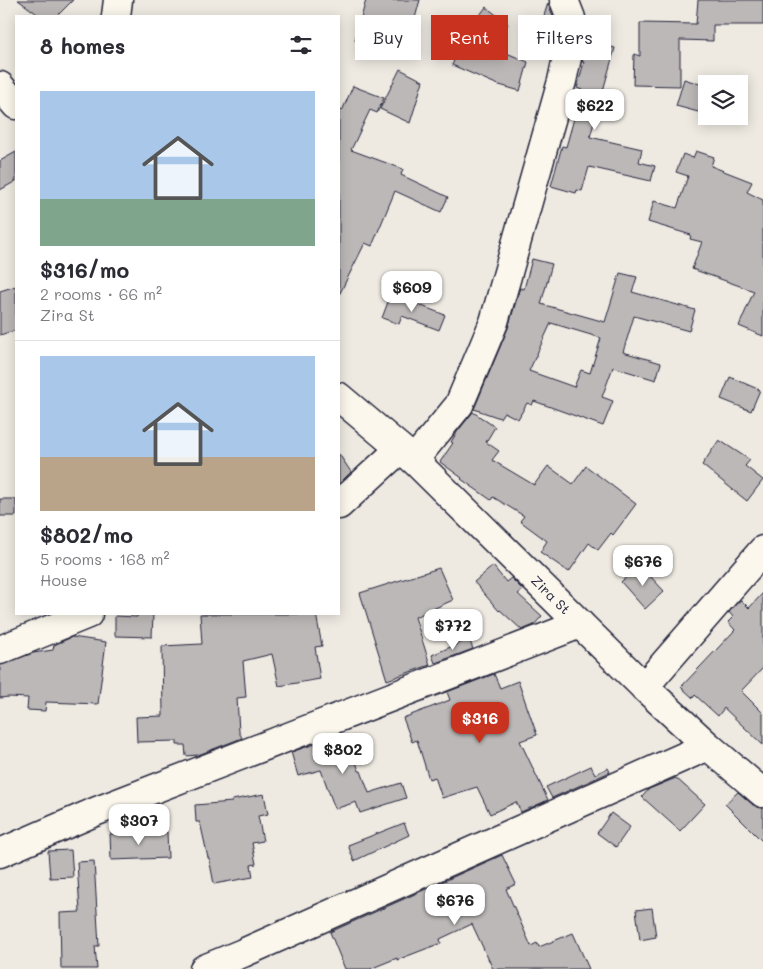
<!DOCTYPE html>
<html lang="en">
<head>
<meta charset="utf-8">
<style>
  :root { --surface:#fff; --page:#f2f2f3; --text:#2b2b33; --muted:#7c7c81; --line:#e1e1e2; --accent:#c8321e }
  body { margin:0; font-family:Mali,sans-serif; background:var(--page); color:var(--text); height:100vh; display:flex; flex-direction:column; font-size:19px; white-space:nowrap }
  * { box-sizing:border-box; margin:0 }
  p { font-size:16px; color:var(--muted) }
  .icon { flex:none; width:28px; height:28px; fill:none; stroke:currentColor; stroke-width:2; stroke-linecap:round; stroke-linejoin:round }
  .map { position:relative; flex:1; overflow:hidden }
  .panel { position:absolute; left:15px; top:15px; width:325px; height:600px; display:flex; flex-direction:column; background:var(--surface); border-radius:0px; box-shadow:0 2px 12px #0003 }
  .panel>* { flex:none }
  .hud { position:absolute; left:355px; top:15px; width:332px; height:45px; display:flex; gap:10px }
  .buttons { position:absolute; left:698px; top:75px; display:grid; gap:10px }
  .buttons a { display:grid; place-items:center; width:50px; height:50px; border-radius:0px; background:var(--surface); box-shadow:0 2px 12px #0003; font-size:25px }
  .price { position:absolute; translate:-50% -42px; padding:0 11px; border-radius:10px; background:#fff; color:#222; font-size:16px; line-height:32px; filter:drop-shadow(0 1px 2px #0008) }
  .price::after { content:''; position:absolute; left:50%; top:30px; width:15px; height:11px; margin-left:-8px; background:inherit; clip-path:polygon(0 0,100% 0,50% 100%) }
  .price.current { background:var(--accent); color:#fff }
  ul { padding:0; list-style:none }
  li { display:grid; align-content:center; gap:10px; height:265px; padding:0 25px }
  li+li { border-top:1px solid var(--line) }
  li span { display:grid; place-items:center; height:155px; border-radius:0px; color:#555 }
  li>.icon { margin-inline-start:auto }
  span .icon { width:90px; height:90px; fill:#fffc; stroke-width:1 }
  li b { font-size:21px }
  h2 { display:flex; justify-content:space-between; align-items:center; height:60px; padding:0 25px; font-size:21px }
  .tag { padding:0 18px; border-radius:0px; background:var(--surface); box-shadow:0 2px 12px #0003; font-size:18px; line-height:45px }
  .tag.current { background:var(--accent); color:#fff }
  .map>svg:first-child { display:block }
  .building { fill:#bcb8b8; stroke:#22223b; fill-rule:evenodd }
  .lines { fill:none; stroke-linecap:round; stroke-linejoin:round }
  .minor-casing { stroke:#22223b; stroke-width:31 }
  .minor { stroke:#fbf7ec; stroke-width:28 }
  .labels { text-anchor:middle; stroke-width:5; stroke-linejoin:round; paint-order:stroke }
  .street-label { font-size:14px; fill:#22223b; stroke:#fbf7ec }
</style>
</head>
<body>
<div class="map">
<svg width="763" height="969" viewBox="0 0 763 969">
  <rect width="100%" height="100%" fill="#eeeae2"/>
  <filter id="ink" filterUnits="userSpaceOnUse"><feTurbulence type="fractalNoise" baseFrequency=".02" numOctaves="2"/><feDisplacementMap in="SourceGraphic" scale="10" xChannelSelector="R" yChannelSelector="G"/><feConvolveMatrix kernelMatrix="1 2 1 2 8 2 1 2 1" color-interpolation-filters="sRGB"/></filter>
  <g filter="url(#ink)">
    <path class="building" d="M18 0H73L57 16H40Z
      M366 0H420L405 54 355 40Z
      M698 0H763V25H713V41L680 40V86L633 85 634 54 640 56V23L696 24Z
      M548 3 555 21 554 42 541 25Z
      M486 7 508 24 490 46 528 62 520 91 496 84 452 65 467 32Z
      M587 40 615 48 590 137 642 149 639 162 655 166 651 181 589 167 582 191 577 190 576 193 551 186 562 146 566 147 582 90 577 88 584 62H582Z
      M400 69 423 81 410 123 380 109Z
      M684 79 706 86V97L702 113 676 106Z
      M353 86 384 98 377 113 370 110 351 150 403 169 401 175 448 197 441 212 395 191 372 246 365 243 339 295V109L342 111Z
      M696 151 714 157 711 166 752 182 747 192 763 200V336L739 326 754 291 692 269 702 242 690 239 691 235 648 222 654 201 677 208 688 176 676 172 683 154 693 158Z
      M16 152V181L0 190V161Z
      M532 259 552 264 541 304 605 322 620 273 637 277 632 292 695 310 689 331 634 316 623 352 661 363 656 380 613 367 602 397 613 401 603 426 534 401 532 405 527 403 518 419 504 412 500 418 474 409 508 328 520 288 524 289ZM551 323 601 338 590 373 581 370 574 387 529 371Z
      M16 286V330L0 335V291Z
      M391 294 445 315 439 330 402 316 399 324 382 318Z
      M730 377 760 390 751 411 721 399Z
      M473 412 495 427 486 442 499 451 492 460 534 485 548 466 573 484 586 466 636 504 613 535 611 533 598 550 589 543 569 572 540 552 547 541 520 521 524 516 493 497 491 500 461 479 462 478 440 462 453 443 451 442 457 432Z
      M719 440 750 460 745 466 763 480 747 501 702 465Z
      M339 454 351 472 339 484Z
      M0 499H16V516H0Z
      M640 565 664 591 645 609 621 582Z
      M493 566 506 582 511 578 523 590 518 594 542 616 534 625 522 630 500 610 499 611 474 582Z
      M439 568 453 600 415 617 430 665 387 680 360 593Z
      M763 593V668L741 691 763 713V745L724 708 718 716 695 695 693 698 681 687 735 630 728 622 733 617 729 612 737 603 741 600 749 608Z
      M137 614H153L152 637 115 636V616L137 617Z
      M200 614H316L322 646 315 647 320 679 279 686 272 654 243 661 246 697 237 698 239 732 242 738 198 755 186 756 185 745H177V741L137 742 136 717 163 716 162 646 202 644Z
      M72 637 106 642 98 704 46 702 45 711 27 710 28 698 9 697 0 698V665L33 653 53 650 54 645Z
      M469 639 473 649 435 663 432 655Z
      M494 674 500 688 518 681 537 735 520 741 548 800 521 812 516 802 490 814 477 787 442 798 435 777 429 779 417 740 412 742 403 718 450 700 447 692Z
      M347 735 359 771H361L369 793 401 783 406 798 360 813 356 802 335 809 321 770 298 776 291 752 315 744V745Z
      M591 766 595 774 608 768 610 772 552 798 546 787Z
      M676 778 705 804 680 831 642 797 649 789Z
      M738 792 753 805 763 808V842L725 804Z
      M264 794 268 814 258 816 263 841 252 843 256 864 251 865 253 877 214 884 209 858H208L200 822H196L195 805 232 802V800Z
      M611 813 630 827 616 847 597 833Z
      M404 823 409 835 354 861 348 845Z
      M167 832 168 858 111 860 110 834Z
      M71 850 73 877 50 878 48 851Z
      M502 855 516 884 506 889 531 946 537 943 539 947 573 933 589 969H493L472 924 440 939 441 943 397 960V958L370 969H345L330 932Z
      M94 861 99 946H95L97 969H61L60 913 80 912 77 862Z
      M652 908 656 937 640 940 636 910Z"/>
    <g class="lines">
      <defs>
        <g id="minor">
          <path d="M116 16 118 0"/>
          <path d="M0 86 16 105"/>
          <path id="s1" d="M339 397 414 460 644 687 708 746 763 793"/>
          <path d="M414 460 459 405 494 322 562 81 571 39V18L564 0"/>
          <path d="M339 505 400 449"/>
          <path d="M0 650 88 614"/>
          <path d="M644 687 763 550"/>
          <path d="M0 853 97 811 580 624"/>
          <path d="M204 969 243 953 708 746"/>
        </g>
      </defs>
      <use href="#minor" class="minor-casing"/>
      <use href="#minor" class="minor"/>
    </g>
  </g>
  <g class="labels">
    <g class="street-label">
      <text dy="5" stroke="none"><textPath href="#s1" startOffset="290">Zira St</textPath></text>
    </g>
  </g>
</svg>
<div class="buttons">
<a><svg class="icon" aria-label="layers" viewBox="0 0 24 24"><path d="M12 4l9 5-9 5-9-5zM3 14l9 5 9-5"/></svg></a>
</div>
<b class="price" style="left:595px;top:131px">$622</b>
<b class="price" style="left:412px;top:313px">$609</b>
<b class="price" style="left:643px;top:587px">$676</b>
<b class="price" style="left:453px;top:651px">$772</b>
<b class="price current" style="left:480px;top:744px">$316</b>
<b class="price" style="left:343px;top:775px">$802</b>
<b class="price" style="left:139px;top:846px">$307</b>
<b class="price" style="left:455px;top:926px">$676</b>
<div class="hud">
<a class="tag">Buy</a>
<a class="tag current">Rent</a>
<a class="tag">Filters</a>
</div>
<section class="panel">
<h2>8 homes<svg class="icon" aria-label="filters" viewBox="0 0 24 24"><path d="M4 7h16M4 17h16"/><circle cx="9" cy="7" r="2"/><circle cx="15" cy="17" r="2"/></svg></h2>
<ul>
<li><span style="background:linear-gradient(#a9c7e8 70%,#7fa58c 0)"><svg class="icon" aria-label="home" viewBox="0 0 24 24"><path d="M3 11l9-7 9 7M6 9v11h12V9"/></svg></span><div><b>$316/mo</b><p>2 rooms · 66 m²</p><p>Zira St</p></div></li>
<li><span style="background:linear-gradient(#a9c7e8 65%,#b9a48a 0)"><svg class="icon" aria-label="home" viewBox="0 0 24 24"><path d="M3 11l9-7 9 7M6 9v11h12V9"/></svg></span><div><b>$802/mo</b><p>5 rooms · 168 m²</p><p>House</p></div></li>
</ul>
</section>
</div>
</body>
</html>
